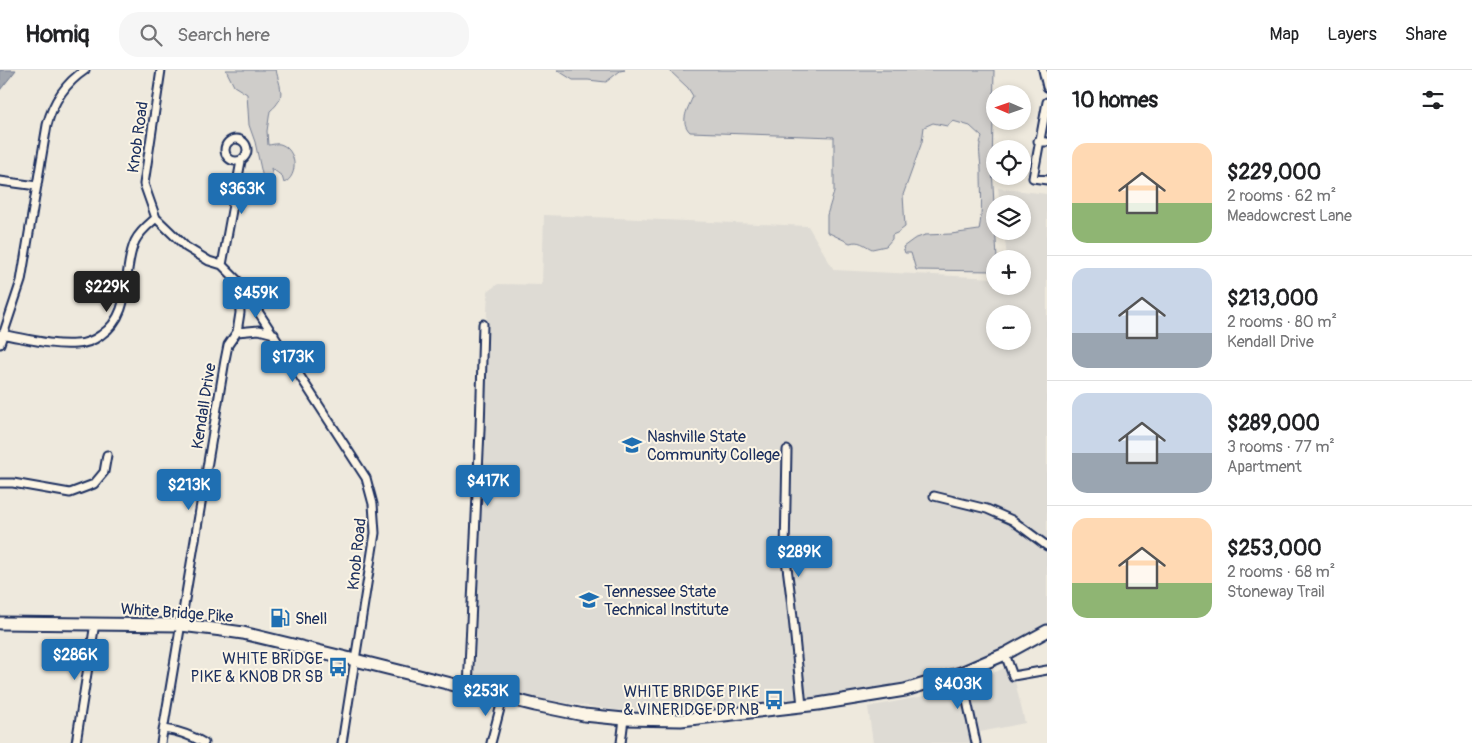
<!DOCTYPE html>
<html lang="en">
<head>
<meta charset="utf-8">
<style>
  :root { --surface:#fff; --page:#f6f6f6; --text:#202124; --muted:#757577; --line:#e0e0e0; --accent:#1f6fb2 }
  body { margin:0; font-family:Pangolin,sans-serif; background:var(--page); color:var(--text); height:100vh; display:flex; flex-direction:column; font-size:19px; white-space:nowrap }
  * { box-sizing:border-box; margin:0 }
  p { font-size:16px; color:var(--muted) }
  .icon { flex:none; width:28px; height:28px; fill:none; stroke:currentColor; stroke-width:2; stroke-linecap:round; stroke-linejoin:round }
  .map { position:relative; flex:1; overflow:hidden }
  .drawer { display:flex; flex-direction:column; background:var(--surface); width:425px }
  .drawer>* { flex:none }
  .needle { width:32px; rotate:272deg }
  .buttons { position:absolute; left:986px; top:15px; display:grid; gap:10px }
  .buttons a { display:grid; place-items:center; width:45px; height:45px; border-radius:50%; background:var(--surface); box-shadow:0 2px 8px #0003; font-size:25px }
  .price { position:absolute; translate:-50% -42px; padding:0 11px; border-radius:5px; background:var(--accent); color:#fff; font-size:16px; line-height:32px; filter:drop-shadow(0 1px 2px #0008) }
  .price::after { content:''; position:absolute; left:50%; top:30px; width:15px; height:11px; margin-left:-8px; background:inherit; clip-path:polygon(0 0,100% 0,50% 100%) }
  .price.selected { background:#222; color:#fff }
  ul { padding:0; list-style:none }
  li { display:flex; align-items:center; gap:15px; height:125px; padding:0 25px }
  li+li { border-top:1px solid var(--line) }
  li span { display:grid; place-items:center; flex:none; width:140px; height:100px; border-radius:15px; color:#555 }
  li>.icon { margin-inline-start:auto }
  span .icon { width:60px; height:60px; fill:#fffc; stroke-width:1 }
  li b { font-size:21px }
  h2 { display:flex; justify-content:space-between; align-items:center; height:60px; padding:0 25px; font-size:21px }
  header { display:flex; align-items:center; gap:30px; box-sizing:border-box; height:70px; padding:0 25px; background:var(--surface); border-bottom:1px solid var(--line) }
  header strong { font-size:24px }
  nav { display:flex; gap:28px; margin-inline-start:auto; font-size:18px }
  .search { width:350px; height:45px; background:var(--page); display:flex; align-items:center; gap:12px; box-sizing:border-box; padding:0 18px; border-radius:20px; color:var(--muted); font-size:19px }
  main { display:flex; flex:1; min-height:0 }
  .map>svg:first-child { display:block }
  .built { fill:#dedbd4; fill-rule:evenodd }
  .green { fill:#cfcdca; stroke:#757e94 }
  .water { fill:#a2a7af; stroke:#6c778f }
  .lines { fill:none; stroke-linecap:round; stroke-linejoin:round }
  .street-casing { stroke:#1b2f5e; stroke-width:11 }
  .primary-casing { stroke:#1b2f5e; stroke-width:15 }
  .street { stroke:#fcf5e5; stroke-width:7 }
  .primary { stroke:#fcf5e5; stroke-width:11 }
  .labels { text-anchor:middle; stroke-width:4; stroke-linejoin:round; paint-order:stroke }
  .street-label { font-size:16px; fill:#1b2f5e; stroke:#fcf5e5 }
  .poi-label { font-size:16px; fill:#1b2f5e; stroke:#fcf5e5; text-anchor:start }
</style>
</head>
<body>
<header>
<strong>Homiq</strong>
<div class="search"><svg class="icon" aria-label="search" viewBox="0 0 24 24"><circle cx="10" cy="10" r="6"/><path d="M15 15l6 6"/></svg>Search here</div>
<nav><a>Map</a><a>Layers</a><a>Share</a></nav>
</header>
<main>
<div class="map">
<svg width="1047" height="673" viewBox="0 0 1047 673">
  <rect width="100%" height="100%" fill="#eee9dd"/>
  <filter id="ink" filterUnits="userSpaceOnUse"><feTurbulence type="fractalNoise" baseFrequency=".02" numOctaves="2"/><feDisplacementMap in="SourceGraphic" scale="10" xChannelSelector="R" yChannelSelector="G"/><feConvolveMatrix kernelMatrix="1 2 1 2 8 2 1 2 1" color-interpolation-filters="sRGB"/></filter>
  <g filter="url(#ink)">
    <path class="built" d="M998 118 1047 124V558L961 603 681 650 468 618 488 221 498 214 542 215 544 145 808 156 834 200 995 208V216H1022V189H1007L1004 161H1022V134H1000ZM995 244H1022V271H995Z
      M1011 595 1025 653 970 664V673H873L868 637 955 620Z"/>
    <path class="green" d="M226 0H276C280 18 287 27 270 41L267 61 268 75C271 75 277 73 280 74 297 79 299 106 284 113L282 106 271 98 273 110 264 113 255 72 249 55 247 24 234 16Z
      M557 0H625L620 1 606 12 588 10H573Z
      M669 0H994L992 98 997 189H995V201L916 200 911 183H905L903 177 914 169 925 165 951 164 979 160C983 141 981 120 981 101 981 89 977 78 982 67L970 56 953 51 947 56 933 53 924 57 922 72 903 125 905 157 897 163 892 165V169L886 176 872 179C864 175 859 170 850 173L827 162V145L834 122V67L690 62C679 51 688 39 693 26L688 18Z"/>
    <path class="water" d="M0 0H16L0 20Z"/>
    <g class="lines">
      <defs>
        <path id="street" d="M161 0 144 114 156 148 186 177 209 191 222 195 239 212 366 408 373 434 375 463 342 673
          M1043 0 1047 17
          M1047 32 1033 108 1047 110
          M225 80a11 11 0 1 1 22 0a11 11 0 1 1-22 0Z
          M1038 71 1047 72
          M0 111 37 116
          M222 195 241 91
          M237 262 259 260 274 264
          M0 264C25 268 51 276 76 274 86 274 93 271 101 265 134 243 121 202 135 171 140 161 148 155 156 148
          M0 274 21 211 47 55C53 32 64 14 85 0
          M787 380 785 482 791 528 802 636
          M0 413H13L70 423 94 414 104 402 107 385
          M934 426 987 439 1012 450 1047 476
          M1005 584 1013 606 1047 600
          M961 603 976 673
          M468 618 480 360 483 254
          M164 659C178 661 191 665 204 673
          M76 673 95 553
          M161 673 225 290 228 275 237 262 240 243 239 212
          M491 673 503 627
          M621 673 624 649"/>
        <path id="primary" d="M0 553 181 555 222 560 243 563 355 590 535 635 584 645 624 649 681 650 818 634 905 620 961 603 1005 584 1047 561"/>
      </defs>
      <use href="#street" class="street-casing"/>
      <use href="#primary" class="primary-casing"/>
      <use href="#street" class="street"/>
      <use href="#primary" class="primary"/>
    </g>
  </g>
  <defs>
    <symbol id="university-bare" viewBox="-9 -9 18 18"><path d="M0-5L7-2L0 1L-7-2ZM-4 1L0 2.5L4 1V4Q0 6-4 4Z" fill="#1f6fb2" stroke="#fcf5e5" stroke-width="2.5" paint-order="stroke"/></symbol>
    <symbol id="fuel-bare" viewBox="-9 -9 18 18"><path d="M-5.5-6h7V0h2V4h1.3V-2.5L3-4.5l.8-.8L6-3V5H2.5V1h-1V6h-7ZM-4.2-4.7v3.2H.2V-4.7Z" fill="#1f6fb2" stroke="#fcf5e5" stroke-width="2.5" paint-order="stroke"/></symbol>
    <symbol id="bus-bare" viewBox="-9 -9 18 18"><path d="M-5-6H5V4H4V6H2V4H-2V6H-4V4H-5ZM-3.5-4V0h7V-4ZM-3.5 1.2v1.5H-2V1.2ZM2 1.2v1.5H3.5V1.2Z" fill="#1f6fb2" stroke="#fcf5e5" stroke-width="2.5" paint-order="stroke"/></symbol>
  </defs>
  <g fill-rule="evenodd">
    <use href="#university-bare" x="618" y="361" width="28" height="28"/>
    <use href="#university-bare" x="575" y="516" width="28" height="28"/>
    <use href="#fuel-bare" x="266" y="534" width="28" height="28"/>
    <use href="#bus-bare" x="324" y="583" width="28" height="28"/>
    <use href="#bus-bare" x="760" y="616" width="28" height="28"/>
  </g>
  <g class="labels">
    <g class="street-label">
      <text transform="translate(137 67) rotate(-82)" y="6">Knob Road</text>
      <text transform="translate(203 336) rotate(-81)" y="6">Kendall Drive</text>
      <text transform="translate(356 484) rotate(-84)" y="6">Knob Road</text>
      <text transform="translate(177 542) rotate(4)" y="6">White Bridge Pike</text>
    </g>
    <g class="poi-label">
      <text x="647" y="372">Nashville State<tspan x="647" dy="18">Community College</tspan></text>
      <text x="604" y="527">Tennessee State<tspan x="604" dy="18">Technical Institute</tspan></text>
      <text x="295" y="554">Shell</text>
      <text x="323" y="594" text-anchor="end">WHITE BRIDGE<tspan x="323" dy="18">PIKE &amp; KNOB DR SB</tspan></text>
      <text x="759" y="627" text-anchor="end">WHITE BRIDGE PIKE<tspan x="759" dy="18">&amp; VINERIDGE DR NB</tspan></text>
    </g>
  </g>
</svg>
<div class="buttons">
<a><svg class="needle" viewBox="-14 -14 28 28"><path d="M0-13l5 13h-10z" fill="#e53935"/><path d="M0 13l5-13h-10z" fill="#757577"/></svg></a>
<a><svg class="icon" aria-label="locate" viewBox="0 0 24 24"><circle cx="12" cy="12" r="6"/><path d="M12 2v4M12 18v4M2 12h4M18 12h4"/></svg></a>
<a><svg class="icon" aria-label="layers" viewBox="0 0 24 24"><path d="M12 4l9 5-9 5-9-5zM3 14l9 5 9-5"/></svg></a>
<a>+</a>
<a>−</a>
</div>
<b class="price" style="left:242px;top:145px">$363K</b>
<b class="price selected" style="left:107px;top:243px">$229K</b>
<b class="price" style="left:256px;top:249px">$459K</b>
<b class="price" style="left:293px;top:313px">$173K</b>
<b class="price" style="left:488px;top:437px">$417K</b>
<b class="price" style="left:189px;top:441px">$213K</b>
<b class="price" style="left:799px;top:508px">$289K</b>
<b class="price" style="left:75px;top:611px">$286K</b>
<b class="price" style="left:958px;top:640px">$403K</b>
<b class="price" style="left:486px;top:647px">$253K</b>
</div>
<section class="drawer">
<h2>10 homes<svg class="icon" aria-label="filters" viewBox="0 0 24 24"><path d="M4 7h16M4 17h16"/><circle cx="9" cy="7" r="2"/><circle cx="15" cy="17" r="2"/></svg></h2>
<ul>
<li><span style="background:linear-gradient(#ffd9b3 60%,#8fb573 0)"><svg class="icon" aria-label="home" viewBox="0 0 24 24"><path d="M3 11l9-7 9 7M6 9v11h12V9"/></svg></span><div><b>$229,000</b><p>2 rooms · 62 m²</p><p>Meadowcrest Lane</p></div></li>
<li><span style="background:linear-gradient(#c9d6e8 65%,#9aa5b1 0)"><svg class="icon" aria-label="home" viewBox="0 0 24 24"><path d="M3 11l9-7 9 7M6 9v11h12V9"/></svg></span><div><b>$213,000</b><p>2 rooms · 80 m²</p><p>Kendall Drive</p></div></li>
<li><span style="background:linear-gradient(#c9d6e8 60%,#9aa5b1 0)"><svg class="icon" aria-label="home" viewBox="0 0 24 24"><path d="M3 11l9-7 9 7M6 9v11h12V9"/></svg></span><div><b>$289,000</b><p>3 rooms · 77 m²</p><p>Apartment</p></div></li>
<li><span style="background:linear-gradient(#ffd9b3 65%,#8fb573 0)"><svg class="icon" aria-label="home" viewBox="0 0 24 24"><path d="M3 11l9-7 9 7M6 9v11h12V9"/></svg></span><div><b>$253,000</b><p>2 rooms · 68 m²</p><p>Stoneway Trail</p></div></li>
</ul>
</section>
</main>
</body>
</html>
